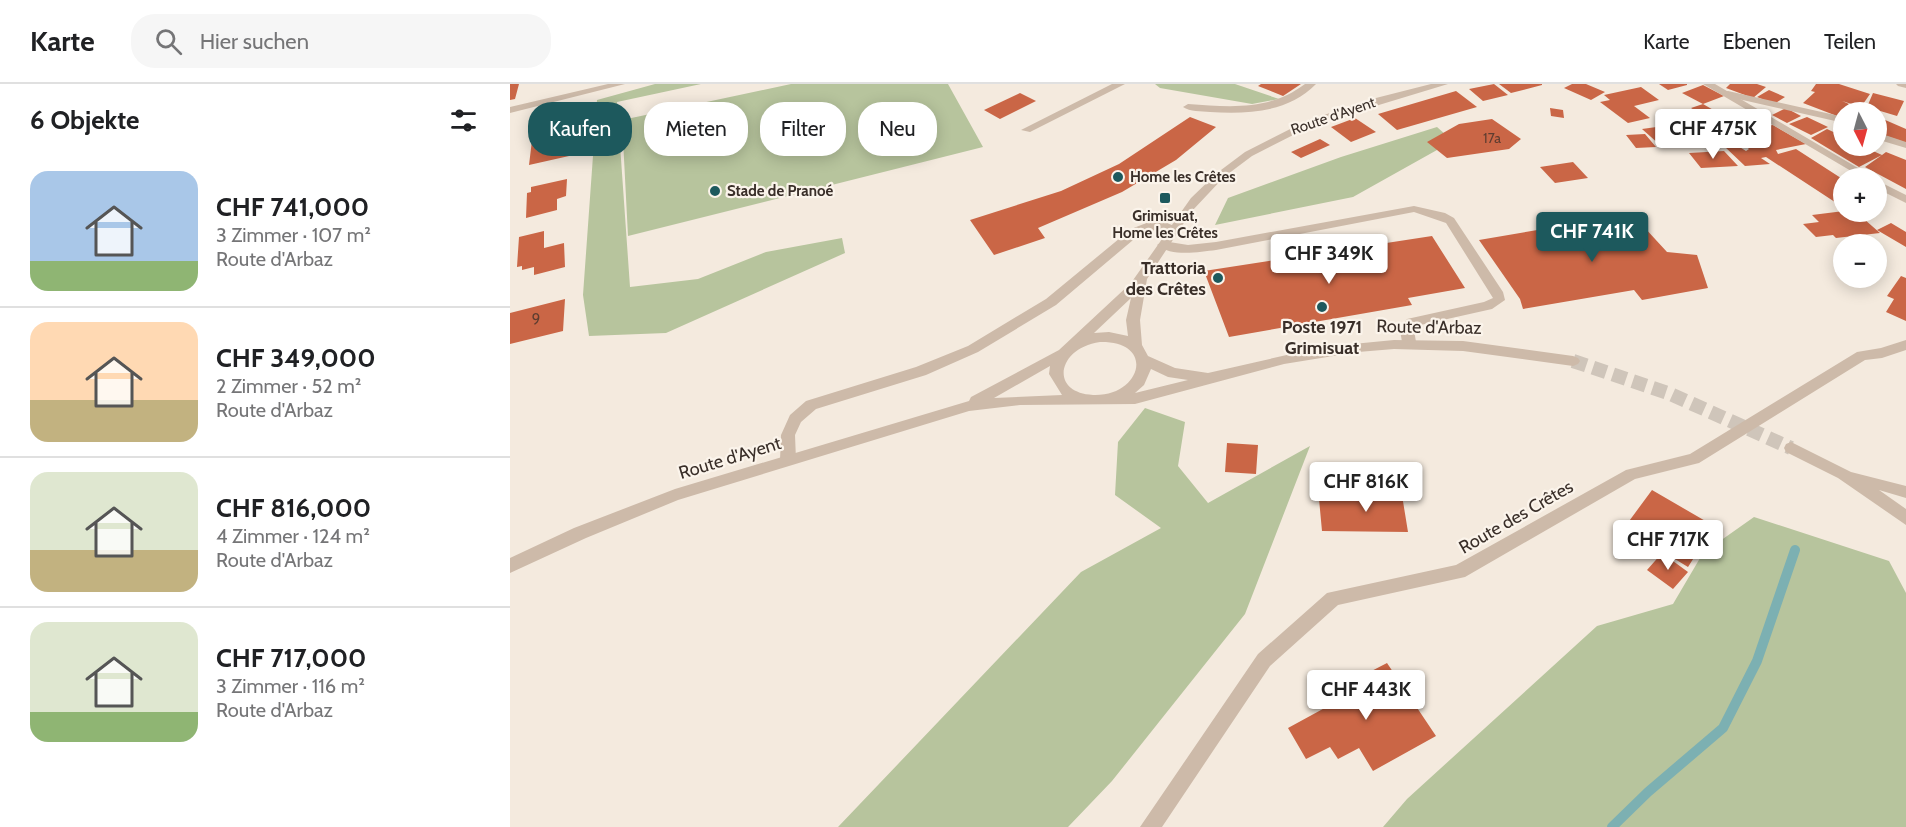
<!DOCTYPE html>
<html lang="de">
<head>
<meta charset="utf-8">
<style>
  :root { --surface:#fff; --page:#f6f6f6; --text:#202124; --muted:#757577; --line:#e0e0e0; --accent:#1d595d }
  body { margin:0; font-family:Cabin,sans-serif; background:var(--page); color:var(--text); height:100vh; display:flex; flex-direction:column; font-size:22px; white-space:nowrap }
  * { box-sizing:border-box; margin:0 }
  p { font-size:20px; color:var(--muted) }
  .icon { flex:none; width:33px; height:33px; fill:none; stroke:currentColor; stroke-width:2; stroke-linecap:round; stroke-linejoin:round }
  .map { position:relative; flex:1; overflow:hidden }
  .details { display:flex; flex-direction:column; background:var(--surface); width:510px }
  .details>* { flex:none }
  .banner { position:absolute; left:18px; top:18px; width:570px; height:54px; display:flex; gap:12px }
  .needle { width:39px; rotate:174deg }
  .controls { position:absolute; left:1323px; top:18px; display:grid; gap:12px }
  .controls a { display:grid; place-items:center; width:54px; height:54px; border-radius:50%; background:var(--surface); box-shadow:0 3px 15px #0003; font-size:30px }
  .price { position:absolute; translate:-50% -51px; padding:0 14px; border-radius:6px; background:#fff; color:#222; font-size:20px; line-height:39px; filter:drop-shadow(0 2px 3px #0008) }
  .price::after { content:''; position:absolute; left:50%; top:36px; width:18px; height:14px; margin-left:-9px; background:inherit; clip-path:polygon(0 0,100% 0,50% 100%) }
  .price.on { background:var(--accent); color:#fff }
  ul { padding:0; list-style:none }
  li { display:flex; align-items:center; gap:18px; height:150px; padding:0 30px }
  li+li { border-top:2px solid var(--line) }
  li span { display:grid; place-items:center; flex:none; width:168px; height:120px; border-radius:18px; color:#555 }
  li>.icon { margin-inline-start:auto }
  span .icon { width:72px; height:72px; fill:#fffc; stroke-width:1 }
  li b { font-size:26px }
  h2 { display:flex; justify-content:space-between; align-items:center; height:72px; padding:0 30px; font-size:26px }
  .chip { padding:0 21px; border-radius:24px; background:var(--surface); box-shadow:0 3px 15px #0003; font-size:21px; line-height:54px }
  .chip.on { background:var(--accent); color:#fff }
  header { display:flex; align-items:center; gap:36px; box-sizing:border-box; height:84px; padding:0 30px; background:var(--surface); border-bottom:2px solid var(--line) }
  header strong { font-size:28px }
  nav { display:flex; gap:33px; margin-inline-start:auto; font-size:21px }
  .search { width:420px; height:54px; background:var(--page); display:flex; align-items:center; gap:15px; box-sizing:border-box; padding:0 21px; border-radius:24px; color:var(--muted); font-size:22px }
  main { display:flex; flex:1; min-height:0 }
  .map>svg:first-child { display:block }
  .green { fill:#b7c49d }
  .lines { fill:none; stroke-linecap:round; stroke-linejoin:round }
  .stream { stroke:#7cb0b2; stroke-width:10 }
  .building { fill:#ca6646 }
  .tertiary-tunnel { stroke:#cfc5ba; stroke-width:14; stroke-dasharray:14 7; stroke-linecap:butt }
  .service { fill:#cdbaa9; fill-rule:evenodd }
  .minor { fill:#cdbaa9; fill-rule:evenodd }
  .tertiary { fill:#cdbaa9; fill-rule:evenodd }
  .poi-dot { fill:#1d595d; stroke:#fbf4eb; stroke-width:2 }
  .labels { text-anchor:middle; stroke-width:4.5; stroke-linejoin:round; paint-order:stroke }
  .far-number-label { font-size:14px; fill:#5e3d30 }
  .far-street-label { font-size:15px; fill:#3a2f29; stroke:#fbf4eb }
  .far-poi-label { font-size:15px; font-weight:bold; fill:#3a2f29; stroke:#fbf4eb; text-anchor:start }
  .number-label { font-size:15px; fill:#5e3d30 }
  .poi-label { font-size:18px; font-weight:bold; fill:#3a2f29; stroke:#fbf4eb; text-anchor:end }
  .street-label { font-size:18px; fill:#3a2f29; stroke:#fbf4eb }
</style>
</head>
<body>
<header>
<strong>Karte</strong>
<div class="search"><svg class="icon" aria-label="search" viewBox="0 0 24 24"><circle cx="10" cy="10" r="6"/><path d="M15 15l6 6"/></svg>Hier suchen</div>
<nav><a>Karte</a><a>Ebenen</a><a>Teilen</a></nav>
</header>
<main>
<section class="details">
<h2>6 Objekte<svg class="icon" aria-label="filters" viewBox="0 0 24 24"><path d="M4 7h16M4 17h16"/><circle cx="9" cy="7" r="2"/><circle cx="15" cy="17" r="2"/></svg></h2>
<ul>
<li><span style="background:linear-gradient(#a9c7e8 75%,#8fb573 0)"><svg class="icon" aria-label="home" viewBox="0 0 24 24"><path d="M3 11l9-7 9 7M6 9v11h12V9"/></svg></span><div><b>CHF 741,000</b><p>3 Zimmer · 107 m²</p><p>Route d'Arbaz</p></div></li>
<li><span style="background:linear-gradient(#ffd9b3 65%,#c2b280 0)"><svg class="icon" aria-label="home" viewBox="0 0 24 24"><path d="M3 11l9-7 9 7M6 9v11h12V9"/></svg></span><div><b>CHF 349,000</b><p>2 Zimmer · 52 m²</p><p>Route d'Arbaz</p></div></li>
<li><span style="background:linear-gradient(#dfe7d0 65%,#c2b280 0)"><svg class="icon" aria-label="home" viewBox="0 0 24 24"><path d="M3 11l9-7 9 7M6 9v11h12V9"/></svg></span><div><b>CHF 816,000</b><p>4 Zimmer · 124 m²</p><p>Route d'Arbaz</p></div></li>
<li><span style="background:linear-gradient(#dfe7d0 75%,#8fb573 0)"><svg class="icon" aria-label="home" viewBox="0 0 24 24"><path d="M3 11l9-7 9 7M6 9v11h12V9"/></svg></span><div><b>CHF 717,000</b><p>3 Zimmer · 116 m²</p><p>Route d'Arbaz</p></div></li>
</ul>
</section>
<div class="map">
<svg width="1396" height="743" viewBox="0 0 1396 743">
  <rect width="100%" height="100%" fill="#f4eade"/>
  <path class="green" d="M145 0H191L107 18 120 203 188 195 256 168 332 154 335 169 156 249 79 252 73 211 87 16Z
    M281 0H438L473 63 118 152 112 36Z
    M645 0H725L769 15 742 20 650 4Z
    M927 43 936 51 927 66 843 113 705 141 718 114 831 73Z
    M635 324 675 338 668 382 698 419 800 362 735 530 602 697 558 743H328L571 488 651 444 605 411 608 358Z
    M1244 433 1379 477 1396 509V743H873L897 715 1087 542 1163 520 1193 469Z"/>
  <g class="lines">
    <path class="stream" d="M1102 743 1138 708 1213 644 1247 577 1285 466"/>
  </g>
  <path class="building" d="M0 0H9L5 15 0 16Z
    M751 0H791L773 12 748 2Z
    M984 0 998 11 973 17 959 5Z
    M989 0H1032V1L1001 9Z
    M1062 0H1076L1095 8 1081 16 1054 4Z
    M1149 0H1177V1L1158 6Z
    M1220 0H1247L1256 3 1243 14 1216 4Z
    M1306 0H1329L1360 10 1351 23 1332 17 1339 20 1327 32 1293 19 1305 8 1301 7Z
    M1193 1 1214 12 1193 20 1212 31 1199 35 1181 24 1193 20 1172 9Z
    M1131 3 1149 16 1124 22 1140 34 1118 39 1090 18 1100 16 1094 11Z
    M1259 6 1275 13 1264 20 1247 13Z
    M946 7 967 23 887 46 868 30Z
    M510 9 526 17 490 35 474 26Z
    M1363 9 1394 17 1387 32 1357 23Z
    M1040 24 1053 26 1054 34 1041 32Z
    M1276 24 1291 32 1277 39 1262 31Z
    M1366 32 1396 45V60L1366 48Z
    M680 33 706 43 666 76 612 108 528 144 535 154 484 171 460 136 551 107 609 80Z
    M1297 33 1318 43 1301 51 1279 40Z
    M845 34 866 48 841 58 821 43Z
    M982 35 1011 55 999 65 937 74 917 58 949 40Z
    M44 36 43 52 71 46 72 64 68 65V70L19 81 24 40Z
    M1190 37 1203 47 1189 49 1194 53 1150 61 1132 45Z
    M1263 41 1296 60 1266 66 1268 70 1286 65 1334 96V124L1256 73 1251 74 1260 80 1235 82 1215 63 1228 62 1236 67 1239 65 1234 60 1242 59 1237 55 1245 54 1235 45Z
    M1317 45 1334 53V62H1352L1372 71 1376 68 1396 76V105L1355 83 1372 71 1349 83 1301 54Z
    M1135 50 1146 63 1126 64 1116 51Z
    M810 55 820 61 791 74 781 68Z
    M1214 67 1228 82 1191 84 1179 69Z
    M1063 78 1078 94 1045 99 1030 83Z
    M57 95 56 112 47 115V126L16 134 17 109 21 108V103Z
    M1334 127 1346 128 1370 149 1326 154 1323 151 1306 153 1293 140 1309 138 1302 131Z
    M1122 130 1157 168 1187 171 1198 204 1132 216 1124 206 1013 225 1010 215 969 156Z
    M1381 139 1396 148V163L1367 146Z
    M34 147V164L54 159 55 183 24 191V183L12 186V182L7 183 9 153Z
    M922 152 955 204 898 214 902 221 719 253 694 187Z
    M1391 192 1396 194V237L1376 228 1384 215 1377 212Z
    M55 215 53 247 0 260V229Z
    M717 359 748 361 746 390 715 388Z
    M858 405H891L898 448 812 447 809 415H859Z
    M1142 406 1204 442 1178 483 1114 444Z
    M1152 469 1178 488 1163 505 1137 486Z
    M877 579 926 652 863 687 849 664 828 675 820 663 796 675 778 644 822 620 817 610Z"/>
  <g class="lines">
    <path class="tertiary-tunnel" d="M1063 277 1158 309 1281 364"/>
    <path class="service" d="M602 0H615L520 48 511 46Z
      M795 0H806C778 29 737 30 700 28 691 27 680 28 673 23L678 20C721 23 759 27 795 0Z
      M1218 7 1334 33V39L1215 12V8Z
      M1366 48 1396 58V64L1366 55Z
      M904 122 935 129 944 134 993 208 995 216 982 225 906 242 904 246 906 258 899 263 892 258 890 246 897 235 974 218 983 214 936 139 904 128 706 166C689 168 661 173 647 161L653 157 678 161 706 158Z
      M639 138 657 139 669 144C660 151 645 141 629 151L546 221 468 268 416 291 306 325 291 338 285 351 286 376 283 380H273L270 376 271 351 280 331 296 317 406 283 458 262 536 215 621 145Z
      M1396 256V266L1372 274 1355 276 1189 379 1125 395 955 493 828 521 760 582 652 743H630L748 570 817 509 946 481 1116 386 1180 370 1347 268 1371 264Z"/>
    <path class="minor" d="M98 0H115L0 29V23Z
      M1193 0H1205L1365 94H1353Z
      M1386 0H1396V4L1388 2Z
      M1366 96 1396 111V119L1366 104Z"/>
    <path class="tertiary" d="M921 0H938L803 41 742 72 714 93 682 127 637 195 630 236 632 261 638 272 665 284 698 289 812 263 884 256 953 257 1063 272 1068 274 1070 277 1068 280 1063 282 953 267 884 265 848 268 774 280 625 320 510 321 459 327 168 416 76 454 0 489V474L64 444 165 405 459 317 461 313 549 266 621 199 681 114 707 89 735 68 796 37 862 15ZM621 214 616 236 618 252 599 248 584 249ZM590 258C647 257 631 313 583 311 539 309 547 264 590 258ZM540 282 539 290 552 311 484 314ZM641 285 658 293 678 296 625 309 634 301Z
      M1281 358 1341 388 1396 402V414L1369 406 1396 425V441L1328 394 1276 368 1274 364 1276 360Z"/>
  </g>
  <g class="poi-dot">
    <circle cx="608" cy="93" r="6"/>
    <circle cx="205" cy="107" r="6"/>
    <rect x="649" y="108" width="12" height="12" rx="3"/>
    <circle cx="708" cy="194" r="6"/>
    <circle cx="812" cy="223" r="6"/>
  </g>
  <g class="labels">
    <g class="far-number-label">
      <text x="982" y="59">17a</text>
    </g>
    <g class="far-street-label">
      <text transform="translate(823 32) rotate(-19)" y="5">Route d'Ayent</text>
    </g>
    <g class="far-poi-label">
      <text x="620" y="98">Home les Crêtes</text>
      <text x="217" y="112">Stade de Pranoé</text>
      <text x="655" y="137" text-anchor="middle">Grimisuat,<tspan x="655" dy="17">Home les Crêtes</tspan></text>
    </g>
    <g class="number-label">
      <text x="26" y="240">9</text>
    </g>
    <g class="poi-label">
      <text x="696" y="190">Trattoria<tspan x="696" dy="21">des Crêtes</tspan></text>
      <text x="812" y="249" text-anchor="middle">Poste 1971<tspan x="812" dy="21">Grimisuat</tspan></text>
    </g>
    <g class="street-label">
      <text transform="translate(919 243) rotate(1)" y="6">Route d'Arbaz</text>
      <text transform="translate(220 374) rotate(-17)" y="6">Route d'Ayent</text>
      <text transform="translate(1006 433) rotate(-30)" y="6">Route des Crêtes</text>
    </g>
  </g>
</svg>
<div class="controls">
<a><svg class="needle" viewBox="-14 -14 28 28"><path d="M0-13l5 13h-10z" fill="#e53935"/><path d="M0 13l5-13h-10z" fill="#757577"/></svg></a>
<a>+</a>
<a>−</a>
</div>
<b class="price" style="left:1203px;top:76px">CHF 475K</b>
<b class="price on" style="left:1082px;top:179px">CHF 741K</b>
<b class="price" style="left:819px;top:201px">CHF 349K</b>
<b class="price" style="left:856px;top:429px">CHF 816K</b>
<b class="price" style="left:1158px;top:487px">CHF 717K</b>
<b class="price" style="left:856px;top:637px">CHF 443K</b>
<div class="banner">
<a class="chip on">Kaufen</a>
<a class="chip">Mieten</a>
<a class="chip">Filter</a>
<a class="chip">Neu</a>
</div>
</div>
</main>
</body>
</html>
